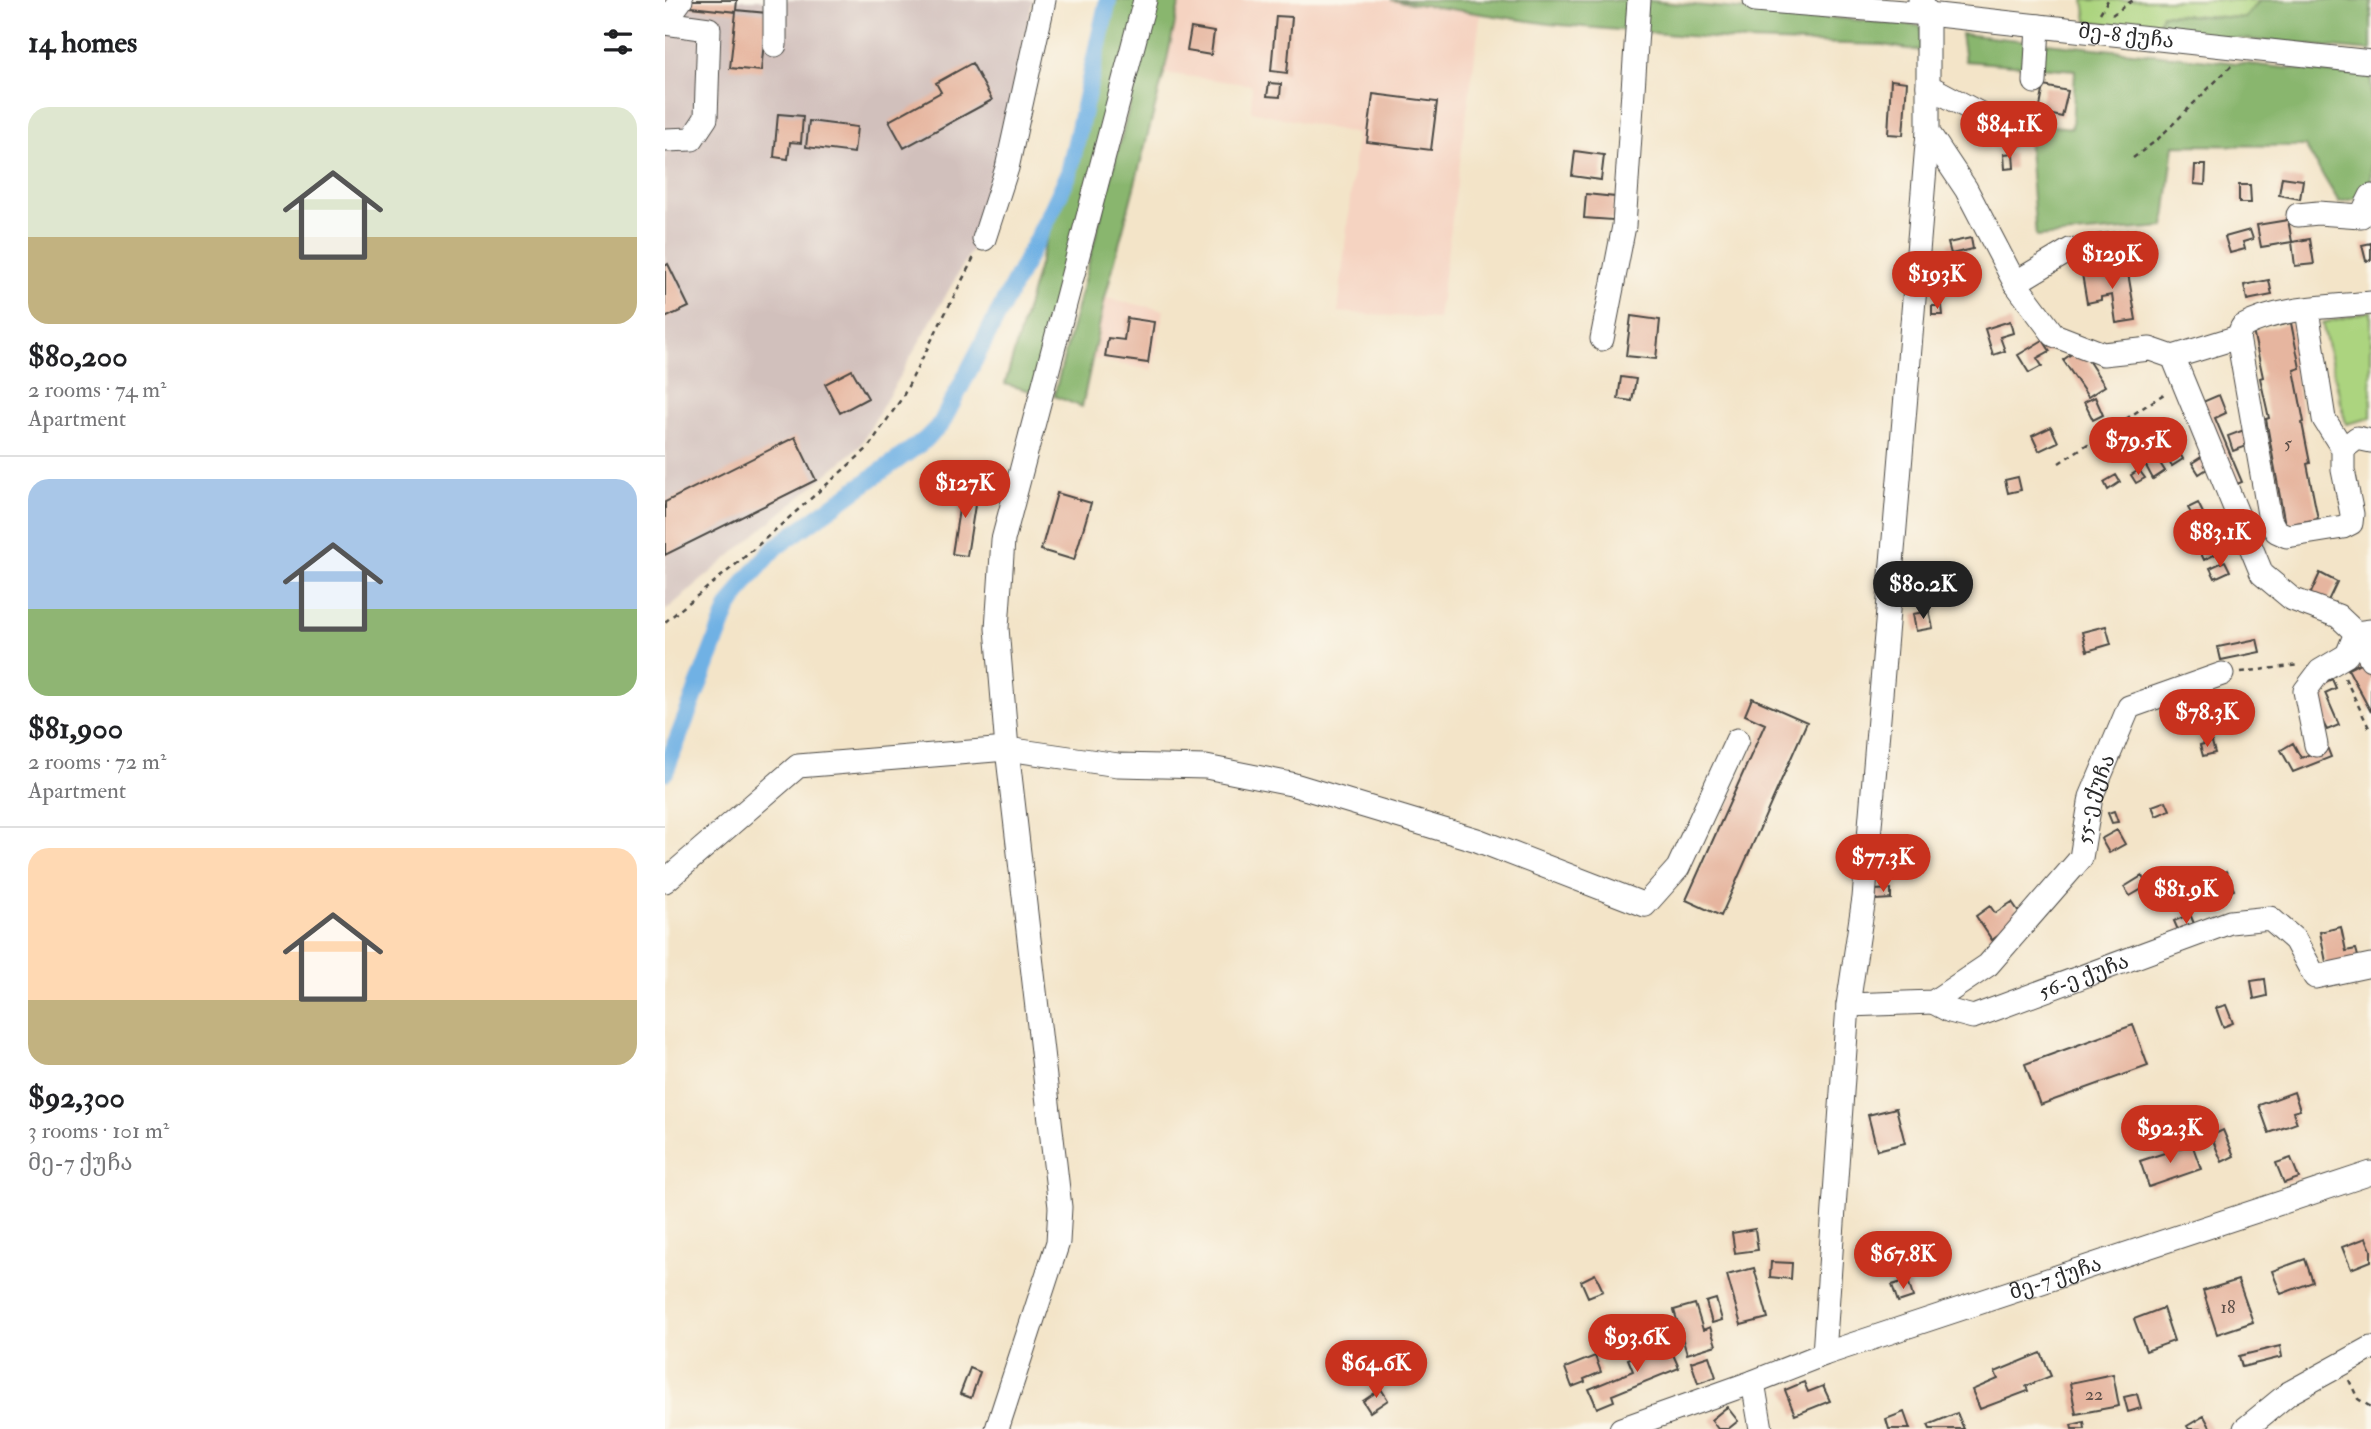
<!DOCTYPE html>
<html lang="en">
<head>
<meta charset="utf-8">
<style>
  :root { --surface:#fff; --page:#f6f6f6; --text:#202124; --muted:#757577; --line:#e0e0e0; --accent:#c8321e }
  body { margin:0; font-family:"IM FELL Double Pica","Noto Serif Georgian",serif; background:var(--page); color:var(--text); height:100vh; display:flex; flex-direction:column; font-size:26px; white-space:nowrap }
  * { box-sizing:border-box; margin:0 }
  p { font-size:23px; color:var(--muted) }
  .icon { flex:none; width:38px; height:38px; fill:none; stroke:currentColor; stroke-width:2; stroke-linecap:round; stroke-linejoin:round }
  .map { position:relative; flex:1; overflow:hidden }
  .panel { display:flex; flex-direction:column; background:var(--surface); width:665px }
  .panel>* { flex:none }
  .price { position:absolute; translate:-50% -60px; padding:0 16px; border-radius:24px; background:var(--accent); color:#fff; font-size:23px; line-height:46px; filter:drop-shadow(0 2px 4px #0008) }
  .price::after { content:''; position:absolute; left:50%; top:42px; width:21px; height:16px; margin-left:-10px; background:inherit; clip-path:polygon(0 0,100% 0,50% 100%) }
  .price.on { background:#222; color:#fff }
  ul { padding:0; list-style:none }
  li { display:grid; align-content:center; gap:14px; height:371px; padding:0 28px }
  li+li { border-top:2px solid var(--line) }
  li span { display:grid; place-items:center; height:217px; border-radius:21px; color:#555 }
  li>.icon { margin-inline-start:auto }
  span .icon { width:126px; height:126px; fill:#fffc; stroke-width:1 }
  li b { font-size:30px }
  h2 { display:flex; justify-content:space-between; align-items:center; height:84px; padding:0 28px; font-size:30px }
  main { display:flex; flex:1; min-height:0 }
  .map>svg:first-child { display:block }
  .built { fill:#f5d3c1 }
  .industrial { fill:#d1c0bc }
  .green { fill:#acd47f; stroke:#6c8055; stroke-width:2 }
  .forest { fill:#89b66e; stroke:#5a704c; stroke-width:2 }
  .lines { fill:none; stroke-linecap:round; stroke-linejoin:round }
  .canal { stroke:#70b1e4; stroke-width:18 }
  .building { fill:#e6b59f }
  .minor-casing { stroke:#494743; stroke-width:25 }
  .path { stroke:#494743; stroke-width:2.5; stroke-dasharray:5 5; stroke-linecap:butt }
  .minor { stroke:#fff; stroke-width:23 }
  .labels { text-anchor:middle; stroke-width:5; stroke-linejoin:round; paint-order:stroke }
  .number-label { font-size:18px; fill:#5a4e48 }
  .street-label { font-size:21px; fill:#2b2b2b; stroke:#fbf7ec }
</style>
</head>
<body>
<main>
<section class="panel">
<h2>14 homes<svg class="icon" aria-label="filters" viewBox="0 0 24 24"><path d="M4 7h16M4 17h16"/><circle cx="9" cy="7" r="2"/><circle cx="15" cy="17" r="2"/></svg></h2>
<ul>
<li><span style="background:linear-gradient(#dfe7d0 60%,#c2b280 0)"><svg class="icon" aria-label="home" viewBox="0 0 24 24"><path d="M3 11l9-7 9 7M6 9v11h12V9"/></svg></span><div><b>$80,200</b><p>2 rooms · 74 m²</p><p>Apartment</p></div></li>
<li><span style="background:linear-gradient(#a9c7e8 60%,#8fb573 0)"><svg class="icon" aria-label="home" viewBox="0 0 24 24"><path d="M3 11l9-7 9 7M6 9v11h12V9"/></svg></span><div><b>$81,900</b><p>2 rooms · 72 m²</p><p>Apartment</p></div></li>
<li><span style="background:linear-gradient(#ffd9b3 70%,#c2b280 0)"><svg class="icon" aria-label="home" viewBox="0 0 24 24"><path d="M3 11l9-7 9 7M6 9v11h12V9"/></svg></span><div><b>$92,300</b><p>3 rooms · 101 m²</p><p>მე-7 ქუჩა</p></div></li>
</ul>
</section>
<div class="map">
<svg width="1706" height="1429" viewBox="0 0 1706 1429">
  <rect width="100%" height="100%" fill="#fbf7ec"/>
  <filter id="ink" filterUnits="userSpaceOnUse"><feTurbulence type="fractalNoise" baseFrequency=".0143" numOctaves="2"/><feDisplacementMap in="SourceGraphic" scale="14" xChannelSelector="R" yChannelSelector="G"/><feConvolveMatrix kernelMatrix="1 2 1 2 8 2 1 2 1" color-interpolation-filters="sRGB"/></filter>
  <filter id="wash" filterUnits="userSpaceOnUse"><feTurbulence type="fractalNoise" baseFrequency=".00686" numOctaves="4" result="noise"/><feDisplacementMap in="SourceGraphic" scale="28" xChannelSelector="R" yChannelSelector="G"/><feGaussianBlur stdDeviation="1.57" result="paint"/><feColorMatrix in="noise" values="0 0 0 0 0 0 0 0 0 0 0 0 0 0 0 0 0 1.4 0 .05"/><feComposite in="paint" operator="in"/></filter>
  <g filter="url(#wash)">
    <rect width="100%" height="100%" fill="#f3e4c8"/>
    <path class="built" d="M515 0H726L816 12 773 319 673 312 692 134 586 111 587 85 499 73Z
      M440 298 499 310 487 370 428 359Z"/>
    <path class="industrial" d="M0 0H368L314 237 195 446 0 611Z"/>
    <path class="green" d="M1419 0H1595L1580 18 1497 14 1492 31 1422 21Z
      M1706 311V418L1681 424 1657 323Z"/>
    <path class="forest" d="M450 0H480L369 392 340 384Z
      M492 0H515L499 73 440 298 417 407 389 396Z
      M726 0H975L1256 26V51L1218 45 1081 41 884 24Z
      M1595 0H1706V51L1492 31 1497 14 1580 18Z
      M1296 34 1706 77V195L1674 202 1640 146 1509 145 1499 227 1371 237 1362 123 1407 128 1410 70 1300 61Z"/>
    <g class="lines">
      <path class="canal" d="M0 772 63 609 82 580 111 547 260 440 276 424 384 216 404 173 443 0"/>
    </g>
    <g id="blocks">
      <path class="building" d="M26 0H72L71 10 102 13 96 71 65 68 71 12 26 7Z
        M611 16 627 17 622 73 606 71Z
        M526 28 549 32 546 55 522 51Z
        M307 63 327 100 239 148 224 121 276 92 271 83Z
        M1226 80 1242 82 1238 135 1223 134Z
        M604 83 616 84 615 97 602 96Z
        M1379 86 1403 91 1397 117 1374 112Z
        M708 94 772 102 766 150 702 142Z
        M113 114 138 116 136 143 125 142 123 159 109 157Z
        M144 121 192 127 189 153 141 147Z
        M910 151 939 155 936 180 907 176Z
        M1348 153 1349 168 1340 169 1339 154Z
        M1530 165H1541L1540 185 1529 184Z
        M1617 177 1638 180 1635 199 1614 195Z
        M1574 185H1585L1586 203H1574Z
        M921 194 950 197 948 220 919 218Z
        M1623 220 1627 242 1645 239 1649 264 1630 266 1627 242 1596 247 1592 225Z
        M1585 230 1588 239 1578 242 1580 249 1565 253 1560 237Z
        M1306 238 1308 249 1286 254 1283 243Z
        M1706 243V260L1701 261 1697 245Z
        M3 264 24 307 0 318V266Z
        M1462 267 1471 320 1451 323 1447 295 1436 297V300L1422 303 1417 274Z
        M1604 280 1607 295 1582 300 1579 285Z
        M1267 306H1277L1278 315H1267Z
        M966 316 995 320 991 359 961 356Z
        M462 318 489 322 483 363 440 357 443 338 459 340Z
        M1345 321 1348 333 1335 337 1340 351 1328 355 1320 329Z
        M1626 323 1635 368 1629 370 1639 422 1637 423 1645 463 1642 464 1653 519 1620 525 1601 419 1604 418 1595 378 1598 377 1588 331Z
        M1378 340 1385 351 1372 358 1377 366 1364 373 1353 355Z
        M1415 348 1440 386 1423 397 1398 360Z
        M187 370 203 398 175 413 160 384Z
        M956 377 971 379 967 401 953 399Z
        M1554 395 1561 413 1550 418 1577 482 1567 486 1533 404Z
        M1430 397 1438 415 1428 420 1419 402Z
        M1386 427 1393 442 1374 451 1367 436Z
        M1579 430 1585 445 1568 451 1563 436Z
        M130 437 151 480 0 555V502Z
        M1511 447 1518 459 1507 466 1500 454Z
        M1541 454 1548 465 1534 474 1527 463Z
        M1491 457 1500 471 1488 479 1480 464Z
        M1474 470 1480 478 1471 483 1466 475Z
        M1451 475 1455 482 1443 490 1439 482Z
        M1353 477 1356 490 1343 493 1340 480Z
        M298 484 313 486 302 556 287 554Z
        M392 493 426 503 409 560 376 550Z
        M1533 503 1539 515 1530 520 1523 508Z
        M1548 541 1553 553 1539 560 1533 547Z
        M1560 561 1565 571 1550 578 1545 568Z
        M1655 573 1672 582 1662 603 1645 595Z
        M1264 611 1268 628 1251 631 1248 614Z
        M1441 626 1446 644 1422 651 1417 632Z
        M1592 639 1595 652 1556 660 1553 647Z
        M1699 661 1706 674V712L1683 669Z
        M1667 679 1671 688 1660 693 1674 725 1662 730 1641 691Z
        M1087 698 1142 722 1056 916 1021 900 1100 724 1080 715Z
        M1547 742 1550 753 1538 756 1535 745Z
        M1628 743 1636 758 1662 747 1666 757 1628 772 1616 750Z
        M1501 801 1505 810 1491 816 1487 806Z
        M1449 811 1453 822 1447 823 1443 813Z
        M1452 830 1460 844 1444 853 1436 839Z
        M1561 871 1569 890 1551 898 1542 879Z
        M1477 876 1482 886 1465 896 1459 887Z
        M1226 889V899L1211 900 1210 890Z
        M1347 902 1358 918 1327 940 1311 916 1325 906 1330 913Z
        M1525 914 1532 931 1516 937 1509 921Z
        M1676 927 1681 951 1691 949 1694 960 1662 967 1655 932Z
        M1600 979 1602 996 1589 999 1586 981Z
        M1561 1005 1568 1023 1558 1027 1551 1008Z
        M1468 1025 1483 1066 1375 1105 1360 1064Z
        M1629 1092 1635 1110 1628 1112 1632 1123 1604 1133 1594 1105Z
        M1231 1108 1240 1143 1212 1150 1203 1115Z
        M1558 1130 1569 1156 1557 1162 1546 1136Z
        M1527 1144 1536 1169 1484 1187 1475 1161Z
        M1626 1158 1634 1178 1619 1183 1611 1163Z
        M1090 1229 1093 1250 1070 1253 1067 1233Z
        M1701 1238 1706 1250V1261L1686 1269 1677 1247Z
        M1640 1259 1648 1282 1616 1294 1607 1271Z
        M1106 1262 1127 1263 1126 1279 1105 1277Z
        M1089 1268 1103 1318 1076 1325 1062 1275Z
        M930 1274 938 1291 923 1297 916 1281Z
        M1243 1280 1248 1297 1233 1302 1227 1285Z
        M1573 1280 1588 1322 1552 1334 1538 1291Z
        M1051 1299 1057 1320 1047 1323 1041 1302Z
        M1030 1304 1038 1330 1045 1327 1051 1345 1022 1354 1009 1310Z
        M1498 1308 1509 1341 1481 1351 1469 1319Z
        M1003 1343 1014 1368 947 1395 949 1401 932 1408 924 1389 968 1371 963 1359Z
        M1615 1346 1617 1357 1577 1367 1574 1356Z
        M1376 1353 1386 1376 1361 1386 1363 1391 1315 1409 1307 1390 1333 1379 1330 1372Z
        M930 1356 936 1372 919 1379 920 1382 907 1387 900 1368Z
        M1044 1356 1051 1377 1033 1383 1026 1362Z
        M305 1368 315 1372 306 1398 295 1394Z
        M1448 1374 1454 1406 1411 1414 1405 1383Z
        M1139 1382 1143 1392 1158 1386 1165 1401 1130 1415 1120 1390Z
        M716 1389 723 1400 705 1412 698 1401Z
        M1472 1394 1476 1408 1463 1412 1459 1397Z
        M1062 1407 1073 1421 1063 1429H1053L1046 1420Z
        M1239 1412 1245 1429H1224L1221 1419Z
        M1292 1413 1299 1429H1265L1263 1425Z
        M1539 1416 1546 1429H1524L1522 1426Z
        M1419 1422 1420 1429H1407L1406 1425Z"/>
    </g>
  </g>
  <g filter="url(#ink)">
    <use href="#blocks" fill-opacity="0" stroke="#494743" stroke-width="2"/>
    <g class="lines">
      <defs>
        <g id="minor">
          <path d="M110 0V45"/>
          <path id="s1" d="M1090 0 1263 14 1706 62"/>
          <path d="M0 22 16 0"/>
          <path d="M0 23 44 29 41 118 27 139 0 140"/>
          <path d="M1370 82 1373 26"/>
          <path d="M1263 86 1353 134"/>
          <path d="M1263 132 1301 189 1350 283 1389 335 1438 354 1485 349 1508 357 1597 574 1627 599 1673 616 1691 633 1706 631"/>
          <path d="M1633 215 1653 213 1696 216 1706 196"/>
          <path d="M319 239 342 168 379 0"/>
          <path d="M1350 283 1405 250 1474 241"/>
          <path d="M1706 303C1666 307 1612 307 1577 327L1573 337 1605 520 1611 531 1622 536 1678 527 1686 523 1687 514 1678 470V449L1692 438 1706 441"/>
          <path d="M1642 310 1659 419 1678 449"/>
          <path d="M937 339 959 226 974 0"/>
          <path d="M1508 357 1573 337"/>
          <path d="M1691 633 1706 659"/>
          <path d="M1651 745 1640 691 1655 671 1682 655 1691 633"/>
          <path d="M0 881 133 766 342 749 453 765 541 767 626 784 812 840 980 905 1013 868 1072 740"/>
          <path id="s2" d="M1268 1002 1285 1011 1308 1017 1565 922 1605 918 1630 940 1650 977 1706 965"/>
          <path id="s3" d="M1183 1005 1268 1002 1323 965 1416 858 1426 797 1464 707 1557 674"/>
          <path d="M1159 1354 1183 1005 1199 898 1263 132V14L1255 0"/>
          <path d="M1088 1382 1096 1429"/>
          <path d="M332 1429 393 1242 395 1207 342 749 332 628 338 540 480 0"/>
          <path id="s4" d="M956 1429 1088 1382 1159 1354 1706 1173"/>
          <path d="M1580 1429 1624 1393 1706 1348"/>
        </g>
      </defs>
      <use href="#minor" class="minor-casing"/>
      <path class="path" d="M1435 13 1443 0
        M1447 15 1468 0
        M1468 158 1492 140 1566 66
        M1394 463 1502 392
        M0 622 75 561 202 449 237 398 309 257
        M1576 672 1635 665
        M1680 678 1706 732
        M1684 1380 1693 1399 1706 1407"/>
      <use href="#minor" class="minor"/>
    </g>
  </g>
  <g class="labels">
    <g class="number-label">
      <text x="1623" y="449">5</text>
      <text x="1563" y="1313">18</text>
      <text x="1429" y="1400">22</text>
    </g>
    <g class="street-label">
      <text dy="7" stroke="none"><textPath href="#s1" startOffset="373">მე-8 ქუჩა</textPath></text>
      <text dy="7" stroke="none"><textPath href="#s3" startOffset="354">55-ე ქუჩა</textPath></text>
      <text dy="7" stroke="none"><textPath href="#s2" startOffset="161">56-ე ქუჩა</textPath></text>
      <text dy="7" stroke="none"><textPath href="#s4" startOffset="460">მე-7 ქუჩა</textPath></text>
    </g>
  </g>
</svg>
<b class="price" style="left:1344px;top:161px">$84.1K</b>
<b class="price" style="left:1447px;top:291px">$129K</b>
<b class="price" style="left:1272px;top:311px">$193K</b>
<b class="price" style="left:1473px;top:477px">$79.5K</b>
<b class="price" style="left:300px;top:520px">$127K</b>
<b class="price" style="left:1555px;top:569px">$83.1K</b>
<b class="price on" style="left:1258px;top:621px">$80.2K</b>
<b class="price" style="left:1542px;top:749px">$78.3K</b>
<b class="price" style="left:1218px;top:894px">$77.3K</b>
<b class="price" style="left:1521px;top:926px">$81.9K</b>
<b class="price" style="left:1505px;top:1165px">$92.3K</b>
<b class="price" style="left:1238px;top:1291px">$67.8K</b>
<b class="price" style="left:972px;top:1374px">$93.6K</b>
<b class="price" style="left:711px;top:1400px">$64.6K</b>
</div>
</main>
</body>
</html>
